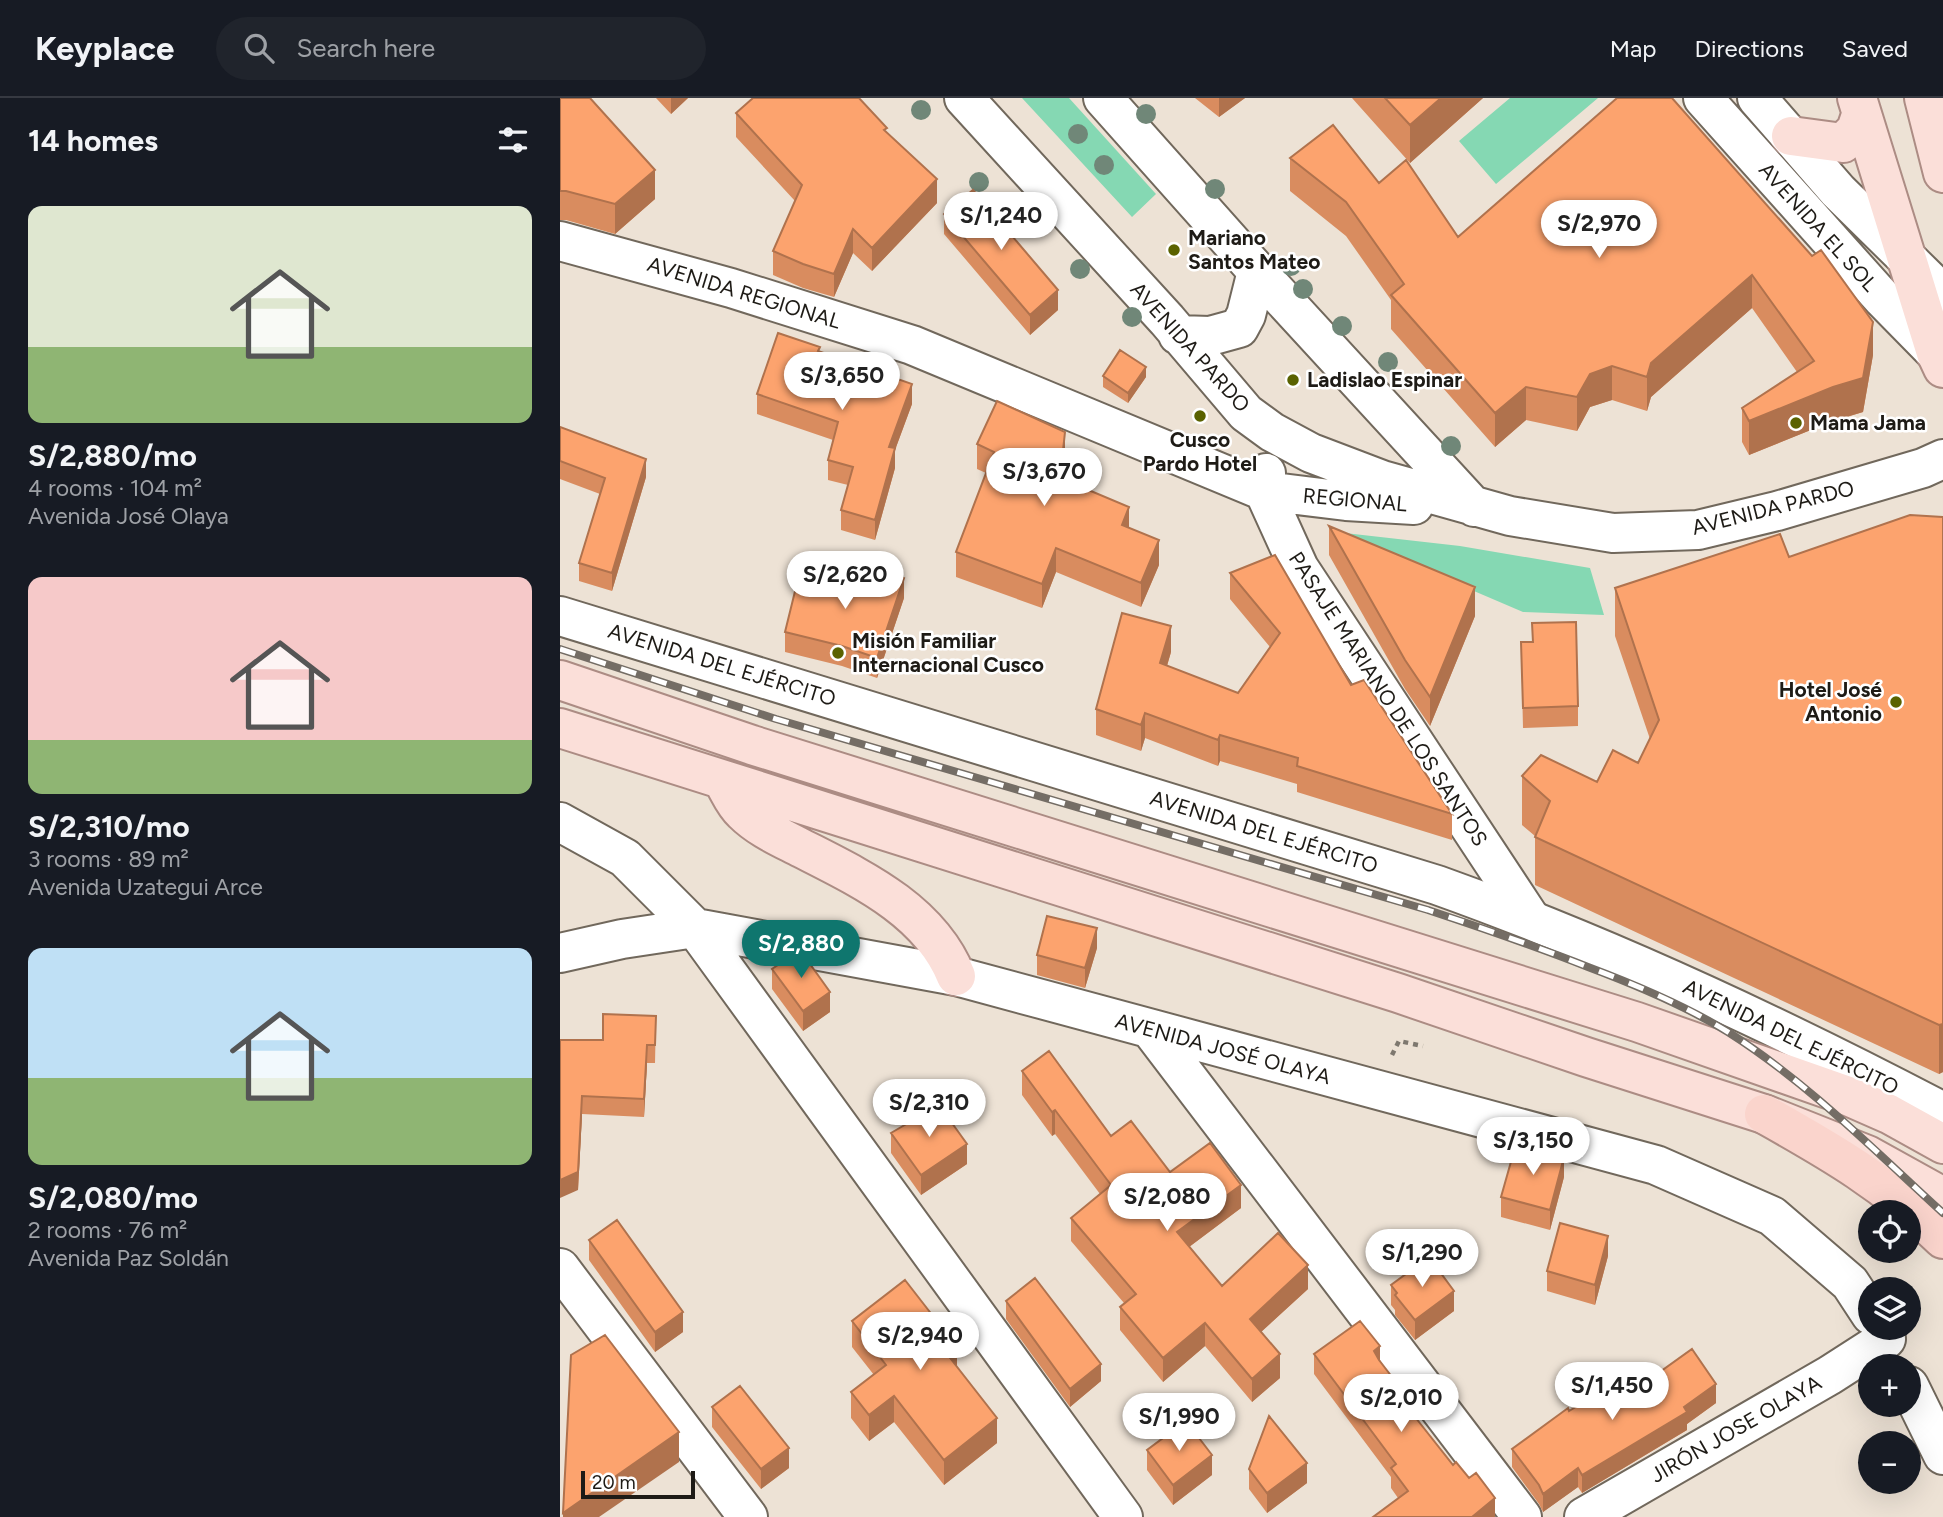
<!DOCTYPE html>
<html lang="en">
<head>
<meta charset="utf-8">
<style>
  :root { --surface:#171b24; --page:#20242c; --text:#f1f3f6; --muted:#9ea1a6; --line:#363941; --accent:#0f766e }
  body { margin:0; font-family:Figtree,sans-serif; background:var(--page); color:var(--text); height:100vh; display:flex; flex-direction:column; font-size:26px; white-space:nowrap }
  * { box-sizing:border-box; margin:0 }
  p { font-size:23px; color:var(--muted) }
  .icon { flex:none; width:38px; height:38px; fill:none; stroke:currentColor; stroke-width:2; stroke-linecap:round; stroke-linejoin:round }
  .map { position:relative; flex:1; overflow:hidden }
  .side { display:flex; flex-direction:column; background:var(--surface); width:560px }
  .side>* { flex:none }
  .tools { position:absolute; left:1298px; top:1102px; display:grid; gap:14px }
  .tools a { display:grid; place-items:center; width:63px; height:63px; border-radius:50%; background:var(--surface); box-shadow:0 7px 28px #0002; font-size:35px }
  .scale { position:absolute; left:21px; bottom:18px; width:114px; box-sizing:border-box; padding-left:7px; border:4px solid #1e1b16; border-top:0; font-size:19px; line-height:24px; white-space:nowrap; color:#1e1b16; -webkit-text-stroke:5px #fff; paint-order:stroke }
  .price { position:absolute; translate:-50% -60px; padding:0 16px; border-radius:24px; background:#fff; color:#222; font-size:23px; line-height:46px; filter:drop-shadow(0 2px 4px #0008) }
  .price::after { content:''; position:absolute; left:50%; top:42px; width:21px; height:16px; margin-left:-10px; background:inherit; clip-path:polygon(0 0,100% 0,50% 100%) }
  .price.on { background:var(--accent); color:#fff }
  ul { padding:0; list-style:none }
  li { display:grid; align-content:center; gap:14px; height:371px; padding:0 28px }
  li span { display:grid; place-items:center; height:217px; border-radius:14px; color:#555 }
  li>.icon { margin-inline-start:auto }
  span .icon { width:126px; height:126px; fill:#fffc; stroke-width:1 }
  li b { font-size:30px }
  h2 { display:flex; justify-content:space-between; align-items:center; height:84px; padding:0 28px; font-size:30px }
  header { display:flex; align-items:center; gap:42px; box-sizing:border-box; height:98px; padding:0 35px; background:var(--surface); border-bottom:2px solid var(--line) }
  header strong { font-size:33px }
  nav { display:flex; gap:38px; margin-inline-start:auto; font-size:24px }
  .search { width:490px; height:63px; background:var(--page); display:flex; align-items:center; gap:18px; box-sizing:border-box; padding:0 24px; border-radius:38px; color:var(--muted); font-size:26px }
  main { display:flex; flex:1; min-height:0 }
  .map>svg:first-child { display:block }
  .green { fill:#85d8b3 }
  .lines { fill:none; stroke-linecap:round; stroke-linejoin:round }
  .minor-casing { stroke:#71685c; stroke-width:42 }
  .tertiary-casing { stroke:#71685c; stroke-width:42 }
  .secondary-casing { stroke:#71685c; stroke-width:42 }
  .primary-casing { stroke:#ac8c84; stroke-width:42 }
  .trunk-casing { stroke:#ac8c84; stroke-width:42 }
  .path { stroke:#7e786f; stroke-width:4.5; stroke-dasharray:5 5; stroke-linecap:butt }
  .minor { stroke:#fff; stroke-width:38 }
  .tertiary { stroke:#fff; stroke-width:38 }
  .secondary { stroke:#fff; stroke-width:38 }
  .primary { stroke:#fbdfd9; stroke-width:38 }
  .trunk { stroke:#fad4cc; stroke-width:38 }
  .rail-casing { stroke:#746d65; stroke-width:8 }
  .rail { stroke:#fff; stroke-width:5; stroke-dasharray:16; stroke-linecap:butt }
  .tree { fill:#708778 }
  .wall { fill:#d98c5f }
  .shaded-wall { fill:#b0724d }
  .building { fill:#fca36e; stroke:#b0724d; stroke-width:2 }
  .poi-dot { fill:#5a6200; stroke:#fff; stroke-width:2.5 }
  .labels { text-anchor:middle; stroke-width:5; stroke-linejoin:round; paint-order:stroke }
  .street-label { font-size:21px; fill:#1e1b16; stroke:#fff }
  .poi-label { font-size:21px; font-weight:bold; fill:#1e1b16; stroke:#fff; text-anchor:start }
</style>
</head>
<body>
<header>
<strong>Keyplace</strong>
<div class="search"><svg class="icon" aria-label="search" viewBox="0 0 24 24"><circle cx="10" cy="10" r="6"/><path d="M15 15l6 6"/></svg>Search here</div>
<nav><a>Map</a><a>Directions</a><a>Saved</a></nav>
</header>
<main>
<section class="side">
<h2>14 homes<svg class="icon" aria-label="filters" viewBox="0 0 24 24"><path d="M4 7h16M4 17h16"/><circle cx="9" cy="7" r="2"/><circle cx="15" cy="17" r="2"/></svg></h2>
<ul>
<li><span style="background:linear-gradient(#dfe7d0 65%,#8fb573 0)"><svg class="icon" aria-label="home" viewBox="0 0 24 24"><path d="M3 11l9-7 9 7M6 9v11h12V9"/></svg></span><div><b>S/2,880/mo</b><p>4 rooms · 104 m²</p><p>Avenida José Olaya</p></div></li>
<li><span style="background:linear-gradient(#f6c9c9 75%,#8fb573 0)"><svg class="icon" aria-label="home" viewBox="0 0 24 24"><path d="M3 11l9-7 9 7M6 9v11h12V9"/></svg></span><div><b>S/2,310/mo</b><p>3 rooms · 89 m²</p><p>Avenida Uzategui Arce</p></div></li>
<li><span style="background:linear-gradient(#bfe0f5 60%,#8fb573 0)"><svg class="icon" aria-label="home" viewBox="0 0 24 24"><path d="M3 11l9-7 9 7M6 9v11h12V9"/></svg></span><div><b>S/2,080/mo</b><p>2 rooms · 76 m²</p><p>Avenida Paz Soldán</p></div></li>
</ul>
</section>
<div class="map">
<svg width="1383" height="1419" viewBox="0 0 1383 1419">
  <rect width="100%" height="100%" fill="#ede2d5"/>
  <path class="green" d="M462 0H509L596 96 572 119Z
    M950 0H1038L936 86 899 43Z
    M776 434 900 448 1030 470 1044 517 963 514Z"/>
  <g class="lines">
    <defs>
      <path id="minor" d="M404 0 607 222 686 315 712 334 751 355 822 382 950 418 1053 435 1138 432 1217 413 1363 370 1383 361
        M543 0 697 173 914 409
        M0 143 171 190 352 247 704 393 786 403 854 407
        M618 237 650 238 679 230 686 217 697 173
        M706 375 704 393 739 470 970 820
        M0 724 65 760 135 830 396 878 1096 1067 1212 1118 1290 1185 1311 1217
        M0 855 62 841 135 830 563 1419
        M591 932 962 1419
        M0 1170 188 1419
        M1349 1288 1383 1357
        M1024 1419 1270 1277 1326 1241"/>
      <path id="tertiary" d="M1143 0 1323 201 1376 255
        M1197 0 1278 93 1383 196"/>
      <path id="secondary" d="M0 518 877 787C1051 849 1219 928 1383 1014"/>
      <path id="primary" d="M1297 0 1376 255 1383 270
        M1364 0 1383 75
        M1231 38 1283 45 1296 32 1301 17
        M0 582 192 647 1077 924 1288 998 1329 1016 1383 1046
        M0 630 838 895 1026 959 1204 1016 1307 1057 1383 1099
        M163 683C169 693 174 706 183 714 200 731 222 740 243 751 302 781 370 813 396 878"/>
      <path id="trunk" d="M1204 1016C1272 1054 1327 1086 1383 1141"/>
    </defs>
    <use href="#minor" class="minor-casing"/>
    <use href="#tertiary" class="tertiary-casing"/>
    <use href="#secondary" class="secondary-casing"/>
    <use href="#primary" class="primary-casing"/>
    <use href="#trunk" class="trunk-casing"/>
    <path class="path" d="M832 957 839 943 863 948"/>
    <use href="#minor" class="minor"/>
    <use href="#tertiary" class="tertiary"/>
    <use href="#secondary" class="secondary"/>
    <use href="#primary" class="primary"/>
    <use href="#trunk" class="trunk"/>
    <defs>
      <path id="rail" d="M0 551 216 621 868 812C922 830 975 848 1028 869 1076 887 1124 907 1168 934 1247 984 1314 1052 1383 1115"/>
    </defs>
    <use href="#rail" class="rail-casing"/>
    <use href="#rail" class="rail"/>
  </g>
  <g class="tree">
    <circle cx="361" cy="12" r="10"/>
    <circle cx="586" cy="16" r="10"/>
    <circle cx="518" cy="36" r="10"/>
    <circle cx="544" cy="67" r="10"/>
    <circle cx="419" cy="84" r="10"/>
    <circle cx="655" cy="91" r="10"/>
    <circle cx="460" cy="124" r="10"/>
    <circle cx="731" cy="168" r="10"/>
    <circle cx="520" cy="171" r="10"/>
    <circle cx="743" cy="191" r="10"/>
    <circle cx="572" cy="219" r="10"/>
    <circle cx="782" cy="228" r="10"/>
    <circle cx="828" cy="264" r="10"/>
    <circle cx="891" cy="348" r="10"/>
  </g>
  <path class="wall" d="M0 0 95 101 55 136 6 122H0Z
    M96 0H128L111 16Z
    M635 0H685L659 19Z
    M792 0H923L850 65Z
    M1057 0 1313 257 1303 314 1273 323 1189 357 1182 344V310L1237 274 1192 210 1091 299 1087 313 1052 302 1030 309 1017 333 966 322 935 349 831 231V202L786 138 730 93V60L819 85 898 139Z
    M176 15 327 35 377 105 312 173 293 155 274 199 243 190 213 177V153L235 103 176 39Z
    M384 116 498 212 470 237 384 136Z
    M260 253 352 306 335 352V370L315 442 281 432V412L288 387 268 382V362L273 342 197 316V296Z
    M543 278 586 279 568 305 543 289Z
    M0 329 86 379 52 493 19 483V465L40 396 0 381Z
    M417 346 505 358 503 381 569 430 599 467 581 509 496 474 482 510 396 479V454L426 375 417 371Z
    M1383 419V974L1379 976 975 787V738L962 727V678L1037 684 1078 665 1090 641 1055 538V490L1229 459Z
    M769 428 915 518 870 628 845 591 769 457Z
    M670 475 791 587 892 716V742L737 694V686L660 663 658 668 585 640 581 653 536 637V611L611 554 607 568 678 595 710 549 670 501Z
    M344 500 317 580 282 568 225 554V534Z
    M972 525 1018 608V628L963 630 961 544H972Z
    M537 850 525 890 477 877V857Z
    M212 871 270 914 243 933 212 891Z
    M96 918 95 965H87L84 1019 22 1016 18 1092 0 942H43Z
    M462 973 551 1038 610 1074 681 1110 629 1149 662 1188 748 1191 701 1234 720 1280 692 1304 645 1248 603 1284 560 1232V1209L564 1205 511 1143V1120L540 1096 495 1036 492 1038 462 997Z
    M331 1035 407 1066 361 1097 331 1055Z
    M1004 1079 990 1132 941 1119V1099Z
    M29 1142 123 1234 95 1254 29 1162Z
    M1048 1158 1035 1207 987 1193V1173Z
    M831 1187 894 1213 855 1242 835 1217V1212L831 1207Z
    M446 1203 541 1283 510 1309 446 1221Z
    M292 1223 397 1269 437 1345 384 1387 334 1324 309 1343 291 1320V1294L314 1277 292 1249Z
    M754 1256 820 1262 849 1311 935 1419 838 1400 831 1390V1379L754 1276Z
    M1069 1296 1156 1305 1127 1326V1332L1022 1395 1018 1389 983 1414 979 1406 952 1369V1351L1009 1313Z
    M152 1309 229 1370 201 1391 152 1329Z
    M587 1352 652 1377 613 1407 587 1372Z
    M689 1371 747 1385 707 1415 689 1391Z"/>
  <path class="shaded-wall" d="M111 0H128L111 16Z
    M659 0H685L659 19Z
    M881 0H923L850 65V27Z
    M95 72V101L55 136V106Z
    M377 81V105L312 173V150Z
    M293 131V155L274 199V176Z
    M1192 177V210L1091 299 1087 313V279L1091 265Z
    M498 192V212L470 237V217Z
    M1313 224V257L1303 314 1273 323 1189 357V323Z
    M1052 268V302L1030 309 1017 333V299L1030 276Z
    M586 269V279L568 305V295Z
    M352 286V306L335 352V370L315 442V422L329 349Z
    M966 289V322L935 349V315Z
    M505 334V358L500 405V380Z
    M86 361V379L52 493V475Z
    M569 409V433L562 427Z
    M599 442V467L581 509V485Z
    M496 450V474L482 510V486Z
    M344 480V500L317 580V560Z
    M915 489V518L870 628V599Z
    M611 528V554L600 591V565Z
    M585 615V640L581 653V627Z
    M660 637V663L658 668V642Z
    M537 830V850L525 890V870Z
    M270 894V914L243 933V913Z
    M1383 926V974L1379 976V927Z
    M87 947V965L84 1019V1001Z
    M22 998V1016L18 1092 0 1100V1082Z
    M495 1012V1036L492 1038V1014Z
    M407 1046V1066L361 1097V1077Z
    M1004 1059V1079L990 1132V1112Z
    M681 1087V1110L617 1158V1134Z
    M1048 1138V1158L1035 1207V1187Z
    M748 1167V1191L690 1244V1221Z
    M894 1193V1213L855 1242V1222Z
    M123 1214V1234L95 1254V1234Z
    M645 1225V1248L603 1284V1260Z
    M820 1248V1268L814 1253Z
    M397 1249V1274L387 1256Z
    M720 1256V1280L692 1304V1281Z
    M541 1266V1283L510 1309V1291Z
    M1156 1286V1305L1127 1326V1332L1022 1395V1377L1124 1309Z
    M334 1298V1324L309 1343V1317Z
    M849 1301V1321L844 1305Z
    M437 1320V1345L384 1387V1362Z
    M119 1334V1364L39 1419H3V1415Z
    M229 1350V1370L201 1391V1371Z
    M652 1357V1377L613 1407V1387Z
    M747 1365V1385L707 1415V1395Z
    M1018 1370V1389L983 1414V1396Z
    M935 1400V1419H912Z"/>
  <path class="building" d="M0 0H30L95 72 55 106 6 93H0Z
    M193 0H299L327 30 324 32 377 81 312 150 293 131 274 176 243 166 213 153 242 87 176 15Z
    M825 0H881L850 27Z
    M1057 0H1112L1252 158 1261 152 1313 224 1303 280 1273 289 1189 323 1182 310 1254 263 1192 177 1091 265 1087 279 1052 268 1030 276 1017 299 966 289 935 315 831 197 844 186 786 104 730 60 773 27 819 85 846 62 898 139Z
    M413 92 498 192 470 217 384 116Z
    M218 235 260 249 258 253 352 286 329 349 335 350 315 422 281 412 293 369 268 362 278 324 197 296Z
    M560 252 586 269 568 295 543 278Z
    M437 303 505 334 500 380 569 409 562 427 599 442 581 485 496 450 482 486 396 454 434 354 417 346Z
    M0 329 86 361 52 475 19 465 45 380 0 363Z
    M1350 417 1383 419V926L1379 927 975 739 990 703 962 678 981 657 1037 684 1053 652 1078 665 1099 622 1055 490 1220 436 1229 459Z
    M769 428 915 489 870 599 845 562Z
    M715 457 791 587 804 582 892 716 737 668 738 660 660 637 658 642 585 615 581 627 536 611 562 515 611 528 600 565 678 595 720 535 670 475Z
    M315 470 344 480 317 560 282 548 225 534 240 473 308 491Z
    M1016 524 1018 608 963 610 961 544H973L972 525Z
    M487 818 537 830 525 870 477 857Z
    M240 852 270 894 243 913 212 871Z
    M43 916 96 918 95 947H87L84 1001 22 998 18 1074 0 1082V942H43Z
    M489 953 551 1038 571 1023 610 1074 650 1045 681 1087 617 1134 662 1188 718 1135 748 1167 690 1221 720 1256 692 1281 645 1225 603 1260 560 1209 576 1196 511 1120 551 1087 495 1012 492 1014 462 973Z
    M379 1007 407 1046 361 1077 331 1035Z
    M956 1046 1004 1059 990 1112 941 1099Z
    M57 1122 123 1214 95 1234 29 1142Z
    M1000 1125 1048 1138 1035 1187 987 1173Z
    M869 1159 894 1193 855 1222 835 1197 837 1195 831 1187Z
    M475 1180 541 1266 510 1291 446 1203Z
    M345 1182 397 1249 387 1256 437 1320 384 1362 334 1298 309 1317 291 1294 326 1267 292 1223Z
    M800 1223 820 1248 814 1253 819 1262 849 1301 844 1305 893 1367 896 1364 909 1380 916 1375 935 1400 912 1419H813L848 1393 831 1370 836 1366 754 1256Z
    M45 1237 119 1334 3 1415 11 1257Z
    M1132 1251 1156 1286 1124 1309 1127 1314 1022 1377 1018 1370 983 1396 979 1387 952 1351 1008 1310 1009 1313 1060 1282 1069 1296Z
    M180 1288 229 1350 201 1371 152 1309Z
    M709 1318 747 1365 707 1395 689 1371Z
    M626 1323 652 1357 613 1387 587 1352Z"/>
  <g class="poi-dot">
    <circle cx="614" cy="152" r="7"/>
    <circle cx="733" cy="282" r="7"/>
    <circle cx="640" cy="318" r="7"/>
    <circle cx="1236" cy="325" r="7"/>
    <circle cx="278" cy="555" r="7"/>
    <circle cx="1336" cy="604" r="7"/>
  </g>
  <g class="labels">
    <g class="street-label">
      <text transform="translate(1258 129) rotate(48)" y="7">AVENIDA EL SOL</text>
      <text transform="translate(184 195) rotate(17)" y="7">AVENIDA REGIONAL</text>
      <text transform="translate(630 249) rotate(48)" y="7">AVENIDA PARDO</text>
      <text transform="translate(795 402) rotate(5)" y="7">REGIONAL</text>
      <text transform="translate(1213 410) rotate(-14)" y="7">AVENIDA PARDO</text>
      <text transform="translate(162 567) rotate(17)" y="7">AVENIDA DEL EJÉRCITO</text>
      <text transform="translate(828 601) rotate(57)" y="7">PASAJE MARIANO DE LOS SANTOS</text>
      <text transform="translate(704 734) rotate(17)" y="7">AVENIDA DEL EJÉRCITO</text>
      <text transform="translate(1231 939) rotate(26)" y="7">AVENIDA DEL EJÉRCITO</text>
      <text transform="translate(663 951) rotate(15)" y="7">AVENIDA JOSÉ OLAYA</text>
      <text transform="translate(1176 1331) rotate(-30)" y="7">JIRÓN JOSE OLAYA</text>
    </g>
    <g class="poi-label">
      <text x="628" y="147">Mariano<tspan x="628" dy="24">Santos Mateo</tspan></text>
      <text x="747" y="289">Ladislao Espinar</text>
      <text x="1250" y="332">Mama Jama</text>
      <text x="640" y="349" text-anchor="middle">Cusco<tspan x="640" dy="24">Pardo Hotel</tspan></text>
      <text x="292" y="550">Misión Familiar<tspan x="292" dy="24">Internacional Cusco</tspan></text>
      <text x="1322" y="599" text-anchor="end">Hotel José<tspan x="1322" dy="24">Antonio</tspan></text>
    </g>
  </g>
</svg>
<div class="tools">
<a><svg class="icon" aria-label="locate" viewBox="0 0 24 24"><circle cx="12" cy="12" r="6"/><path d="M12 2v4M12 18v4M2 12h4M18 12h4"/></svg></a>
<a><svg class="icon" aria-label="layers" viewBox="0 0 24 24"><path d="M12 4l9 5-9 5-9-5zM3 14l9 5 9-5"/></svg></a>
<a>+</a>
<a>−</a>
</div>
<div class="scale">20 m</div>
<b class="price" style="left:441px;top:154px">S/1,240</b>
<b class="price" style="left:1039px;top:162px">S/2,970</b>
<b class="price" style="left:282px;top:314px">S/3,650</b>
<b class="price" style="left:484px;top:410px">S/3,670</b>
<b class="price" style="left:285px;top:513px">S/2,620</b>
<b class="price on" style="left:241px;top:882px">S/2,880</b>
<b class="price" style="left:369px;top:1041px">S/2,310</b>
<b class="price" style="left:973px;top:1079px">S/3,150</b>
<b class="price" style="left:607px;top:1135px">S/2,080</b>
<b class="price" style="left:862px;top:1191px">S/1,290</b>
<b class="price" style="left:360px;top:1274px">S/2,940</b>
<b class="price" style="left:1052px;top:1324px">S/1,450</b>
<b class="price" style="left:841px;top:1336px">S/2,010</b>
<b class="price" style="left:619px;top:1355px">S/1,990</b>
</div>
</main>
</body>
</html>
